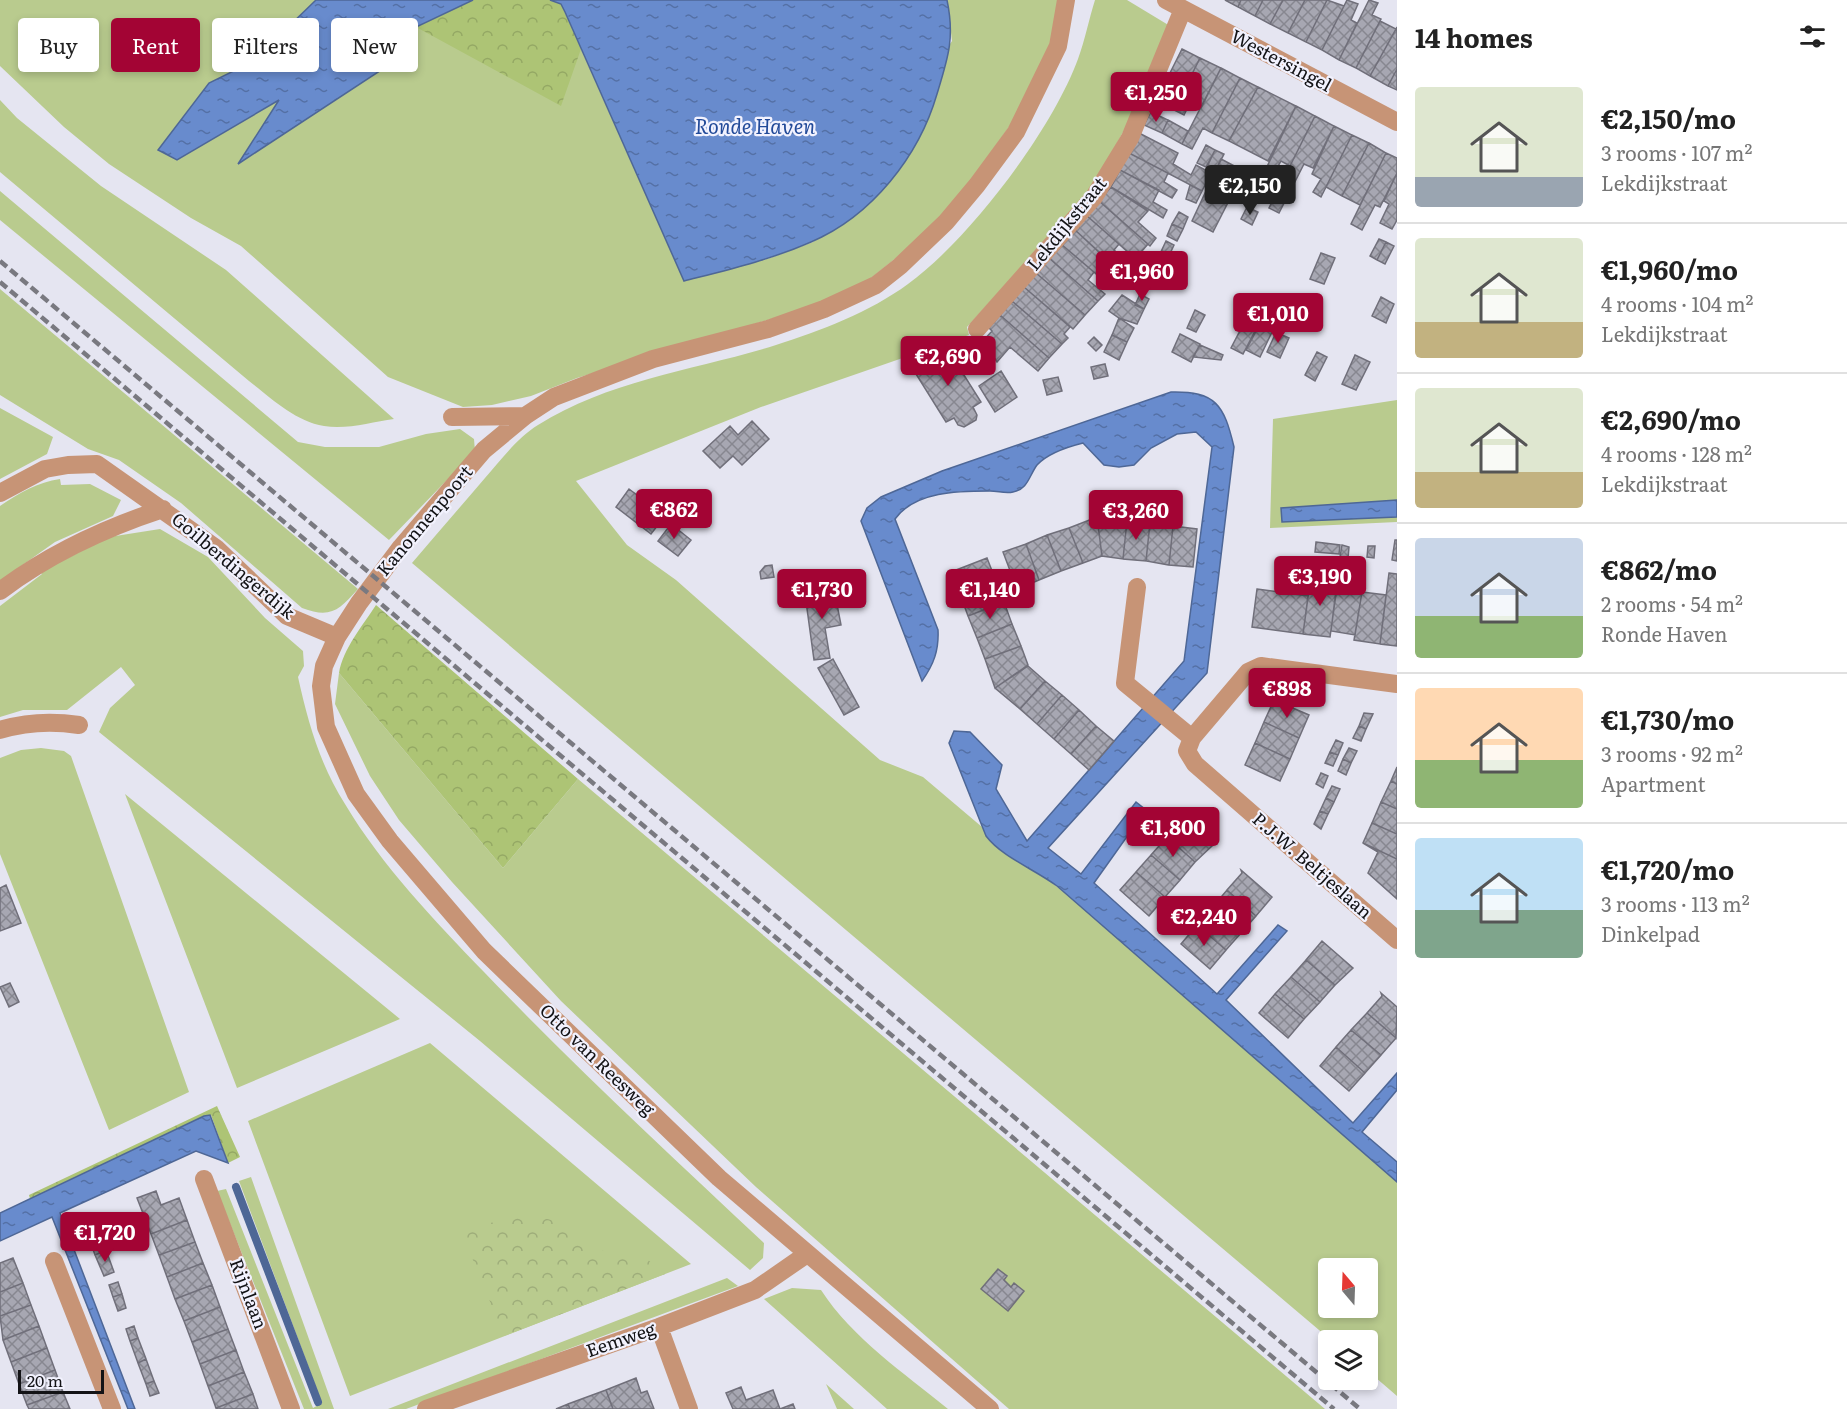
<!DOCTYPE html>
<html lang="en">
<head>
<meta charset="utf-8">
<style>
  :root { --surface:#fff; --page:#f6f6f6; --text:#222; --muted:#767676; --line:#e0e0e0; --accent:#a30434 }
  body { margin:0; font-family:Literata,serif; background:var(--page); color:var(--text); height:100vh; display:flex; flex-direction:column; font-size:22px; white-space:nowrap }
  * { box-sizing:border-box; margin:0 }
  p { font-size:20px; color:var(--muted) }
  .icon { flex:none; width:33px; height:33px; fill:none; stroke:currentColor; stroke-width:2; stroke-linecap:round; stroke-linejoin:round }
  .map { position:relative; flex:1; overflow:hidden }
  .details { display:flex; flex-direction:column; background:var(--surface); width:450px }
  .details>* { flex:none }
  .guide { position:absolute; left:18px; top:18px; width:570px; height:54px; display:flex; gap:12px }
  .needle { width:39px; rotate:341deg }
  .controls { position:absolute; left:1318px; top:1258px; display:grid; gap:12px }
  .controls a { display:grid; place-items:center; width:60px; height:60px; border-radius:6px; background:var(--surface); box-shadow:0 3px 9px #0003; font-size:30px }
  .scale { position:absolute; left:18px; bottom:15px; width:86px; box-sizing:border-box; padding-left:6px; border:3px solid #131316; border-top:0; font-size:16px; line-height:21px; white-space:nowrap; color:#131316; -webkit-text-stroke:4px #f2f2fe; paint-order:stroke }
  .price { position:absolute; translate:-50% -51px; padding:0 14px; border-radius:6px; background:var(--accent); color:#fff; font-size:20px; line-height:39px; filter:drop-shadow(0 2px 3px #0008) }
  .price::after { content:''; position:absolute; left:50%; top:36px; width:18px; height:14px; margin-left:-9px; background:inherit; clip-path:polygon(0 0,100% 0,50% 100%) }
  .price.active { background:#222; color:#fff }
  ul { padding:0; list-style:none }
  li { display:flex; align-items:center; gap:18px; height:150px; padding:0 18px }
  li+li { border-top:2px solid var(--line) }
  li span { display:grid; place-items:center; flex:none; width:168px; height:120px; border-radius:6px; color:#555 }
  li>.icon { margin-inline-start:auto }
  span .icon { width:72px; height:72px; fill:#fffc; stroke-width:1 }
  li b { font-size:26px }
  h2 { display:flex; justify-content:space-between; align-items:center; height:72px; padding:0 18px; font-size:26px }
  .pill { padding:0 21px; border-radius:6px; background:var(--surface); box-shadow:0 3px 9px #0003; font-size:21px; line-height:54px }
  .pill.active { background:var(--accent); color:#fff }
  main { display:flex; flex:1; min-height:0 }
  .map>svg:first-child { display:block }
  .grass { fill:#b9cb8e; fill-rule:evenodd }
  .forest { fill:url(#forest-crowns) }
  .park { fill:url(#park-crowns) }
  .water { fill:url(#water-ripples); stroke:#4e6796; stroke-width:1.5 }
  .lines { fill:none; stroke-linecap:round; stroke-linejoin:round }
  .stream { stroke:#4e6796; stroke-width:8 }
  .building { fill:url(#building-cross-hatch); stroke:#706f7a; stroke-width:1.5 }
  .minor { stroke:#c79476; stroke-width:18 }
  .rail { stroke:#797980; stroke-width:4.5; stroke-dasharray:9 4.5; stroke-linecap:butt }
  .labels { text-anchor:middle; stroke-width:4.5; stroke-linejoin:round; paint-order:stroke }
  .street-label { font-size:18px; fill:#131316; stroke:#f2f2fe }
  .water-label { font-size:20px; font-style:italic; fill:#224a99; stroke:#f2f2fe }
</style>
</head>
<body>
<main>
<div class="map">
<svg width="1397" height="1409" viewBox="0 0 1397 1409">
  <defs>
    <pattern id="forest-crowns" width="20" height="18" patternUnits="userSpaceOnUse" patternTransform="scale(1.5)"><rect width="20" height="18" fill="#adc475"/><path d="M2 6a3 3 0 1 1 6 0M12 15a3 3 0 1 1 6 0" fill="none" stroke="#94a864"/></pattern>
    <pattern id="park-crowns" width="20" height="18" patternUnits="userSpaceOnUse" patternTransform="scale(1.5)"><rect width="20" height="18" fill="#b9cb8e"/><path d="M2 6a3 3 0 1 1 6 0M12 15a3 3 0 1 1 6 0" fill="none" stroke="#9ead7a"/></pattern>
    <pattern id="water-ripples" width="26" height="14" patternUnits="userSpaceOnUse" patternTransform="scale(1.5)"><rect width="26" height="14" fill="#688bcd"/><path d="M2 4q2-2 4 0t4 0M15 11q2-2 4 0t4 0" fill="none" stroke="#5470a5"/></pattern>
    <pattern id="building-cross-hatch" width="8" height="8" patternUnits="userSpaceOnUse" patternTransform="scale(1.5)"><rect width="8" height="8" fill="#a7a7b2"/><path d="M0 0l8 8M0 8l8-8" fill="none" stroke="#878790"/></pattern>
  </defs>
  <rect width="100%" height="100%" fill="#e5e5f1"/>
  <path class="grass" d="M0 0H316L252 62 209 83 177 160 281 99 239 162 392 63 416 27 473 0H550L561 4 684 281 770 258 813 242 952 41 947 0H1060L1056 45 1036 89 943 220 860 287 820 304 577 378 531 396 492 405 463 407 388 377 241 246 191 218 109 164 64 127 0 66Z
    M1095 0H1127L1170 26 1143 96 1091 190 967 327 969 335 761 407 576 481 627 545 676 580 880 760 923 777 1008 849 1103 922 1397 1173V1396L1368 1371V1341H1332L412 563C436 535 461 506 485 478 501 460 518 437 538 425 611 379 696 370 776 345 820 331 870 312 908 284 970 239 1052 130 1078 59 1085 40 1089 19 1095 0ZM1329 1269H1368V1308H1329Z
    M0 100 17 118 101 186 226 270 394 419C372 422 346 430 324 426 295 421 271 398 249 381L0 172Z
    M0 191 298 442 325 447H379L426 434 460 429 474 439 475 451 389 540 0 220Z
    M0 289 358 589C339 610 331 619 302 608L181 503 119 460 88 449 0 395Z
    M1397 400V522L1270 528 1273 419Z
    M0 408 53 437 47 454 0 479Z
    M60 479 61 485 90 484 121 500 113 516 55 542 0 581V506C19 493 38 482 60 479Z
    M160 529 208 557 265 618 303 651 304 666 298 677C308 722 320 765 345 804 382 866 434 920 484 972 574 1066 669 1154 764 1243L763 1258 750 1270 480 1041 99 732 110 708 135 685 121 667 67 710H23L0 717V606L42 574 40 572 109 537Z
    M339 673 503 868 578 779 1325 1409H1009L756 1187 561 1001 452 882 399 820 370 776 335 704Z
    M41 748 64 751 71 756 189 1092 109 1130 0 854V758L21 750Z
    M125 794 400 1019 237 1088Z
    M430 1043 691 1264 350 1396 248 1121Z
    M251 1177 334 1409H304L217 1191 226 1189 313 1408 322 1403 239 1181Z
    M727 1278 738 1286 406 1409H388Z
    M792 1288 821 1290C852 1338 904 1373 948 1409H887L764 1299Z
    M826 1384 854 1409H837Z"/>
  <path class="forest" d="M473 0H550L561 4 581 49 561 106 416 27Z
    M376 605 578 779 503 868 339 673C343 649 363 625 376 605Z
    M217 1106 240 1157 228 1163 211 1115 204 1116 30 1199 29 1195Z"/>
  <path class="park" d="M519 1213 552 1220 592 1250 641 1254 665 1274 504 1336 462 1233Z"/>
  <path class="water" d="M316 0H473L416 27 392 63 238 164 279 100 177 160 158 150 209 83 252 62Z
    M550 0H947C955 38 948 58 937 94 919 156 872 216 811 242 770 260 727 270 684 281L565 12 561 4Z
    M1171 392C1216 391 1224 405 1234 447L1207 673 1048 848 1081 874 1136 802 1146 810 1094 883 1217 994 1278 925 1287 931 1226 1000 1353 1123 1397 1073V1090L1362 1132 1397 1162V1182L1057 886C1034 869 1002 857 986 836L949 743 954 731 970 732 1002 765 996 789 1027 841 1184 661 1212 447 1196 432 1177 434 1151 448 1134 465 1119 467 1104 465 1083 443C1067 447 1048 453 1037 465 1029 476 1028 489 1013 492 1006 494 998 491 990 491 959 491 915 491 895 519L938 630C939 650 934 664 922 681L861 521 867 508 881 497 942 471Z
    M1397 500V517L1282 522 1281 508Z
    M210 1115 228 1163 196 1151 60 1213 135 1409H128L52 1217 0 1241V1213L204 1116Z"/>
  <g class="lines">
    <path class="stream" d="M236 1187 318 1402"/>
  </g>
  <path class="building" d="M1225 0H1241L1238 7Z
    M1241 0H1263L1255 16 1238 7Z
    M1263 0H1283L1270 24 1255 16Z
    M1283 0H1305L1288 33 1270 24Z
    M1305 0H1327L1306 42 1288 33Z
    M1327 0 1344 6 1322 50 1306 42Z
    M1347 0 1358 4 1351 20 1357 23 1339 60 1322 50Z
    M1369 0 1378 3 1372 15 1381 19 1356 68 1339 60Z
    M1380 21 1396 29 1370 76 1356 68Z
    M1397 27V69L1388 86 1370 76Z
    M1182 49 1200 58 1181 96 1177 94 1170 108 1156 101Z
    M1200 58 1221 68 1201 108 1190 103 1184 115 1170 108 1177 94 1181 96Z
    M1221 68 1240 78 1212 133 1203 128 1192 149 1182 144Z
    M1397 69V90L1388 86Z
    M1240 78 1258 87 1229 141 1212 133Z
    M1258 87 1296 106 1268 161 1229 141Z
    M1296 106 1315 116 1290 166 1281 161 1272 177 1264 173Z
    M1151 112 1168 120 1162 133 1144 125Z
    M1315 116 1334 126 1313 168 1304 164 1279 213 1269 208Z
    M1168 120 1188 131 1182 144 1162 133Z
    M1334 126 1352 135 1321 197 1313 192 1321 179 1312 174Z
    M1139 133 1178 153 1173 164 1191 175 1196 165 1211 173 1202 191 1129 153Z
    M1352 135 1369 143 1342 196 1326 187Z
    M1369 143 1386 153 1360 205 1342 196Z
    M1206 145 1215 150 1206 167 1197 163Z
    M1215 150 1224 154 1215 172 1207 167Z
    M1129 153 1168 173 1164 182 1177 190 1172 198 1120 170Z
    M1386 153 1397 158V173L1380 207 1375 205 1362 230 1351 224Z
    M1221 159 1244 171 1213 232 1192 221Z
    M1120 170 1159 190 1153 202 1167 210 1163 218 1111 187Z
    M1397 173V220L1392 229 1380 223 1389 204 1384 201Z
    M1190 185 1202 191 1196 203 1186 199Z
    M1111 187 1148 211 1138 222 1156 238 1150 246 1099 201Z
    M1099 201 1148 244 1142 251 1145 254 1138 261 1086 215Z
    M1247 207 1258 212 1252 225 1241 219Z
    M1179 212 1188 217 1183 229 1172 224Z
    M1086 215 1119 244 1114 250 1129 263 1121 272 1074 229Z
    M1172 224 1183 229 1177 241 1167 236Z
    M1074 229 1117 269 1112 275 1115 278 1109 285 1061 244Z
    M1379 239 1386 242 1377 260 1370 256Z
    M1166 241 1174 245 1167 260 1159 256Z
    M1386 242 1394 246 1385 264 1377 260Z
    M1061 244 1094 272 1088 280 1105 294 1098 301 1049 258Z
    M1321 253 1335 258 1324 284 1310 279Z
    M1159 256 1167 260 1161 275 1152 271Z
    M1049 258 1098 301 1085 315 1036 273Z
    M1146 268 1161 275 1154 289 1139 283Z
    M1036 273 1085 315 1073 329 1024 287Z
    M1024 287 1070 327 1064 334 1068 338 1062 344 1012 301Z
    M1140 294 1149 299 1144 309 1135 305Z
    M1122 295 1144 309 1137 324 1119 318 1109 311Z
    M1381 297 1394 304 1386 323 1372 316Z
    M1012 301 1062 344 1049 358 1000 315Z
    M1195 310 1205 315 1196 332 1187 328Z
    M1000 315 1049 358 1038 371 1010 347 997 362 983 341 992 331 989 328Z
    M1119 318 1134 328 1127 342 1112 335Z
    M1243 325 1255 331 1243 354 1231 348Z
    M1259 326 1272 332 1260 357 1246 350Z
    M1278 328 1284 331 1282 335 1289 338 1280 358 1267 352Z
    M1180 334 1200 344 1191 362 1172 352Z
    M1112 335 1127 342 1119 360 1104 352Z
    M1094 337 1102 345 1096 351 1088 343Z
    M945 345 981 402 973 407 977 415 976 420 964 427 958 425 954 418 946 422 911 366Z
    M1200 345 1223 355 1221 360 1193 357Z
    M1317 352 1327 357 1315 381 1305 375Z
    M1355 355 1370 362 1356 390 1342 384Z
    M1105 364 1108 376 1094 379 1091 367Z
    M1001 371 1017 397 995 412 979 386Z
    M1058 377 1062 391 1047 395 1043 380Z
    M752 421 769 439 742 465 733 456 720 468 703 451 730 426 738 435Z
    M629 489 665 516 651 534 616 507Z
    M1097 517 1127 521 1123 559 1102 556Z
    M1097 517 1102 556 1083 563 1069 528Z
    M1127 521 1150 523 1146 561 1123 559Z
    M1150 523 1173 526 1169 565 1146 561Z
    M671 524 691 540 678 556 658 541Z
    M1173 526 1197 529 1193 567 1169 565Z
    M1069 528 1083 563 1061 571 1047 535Z
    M1047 535 1061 571 1039 580 1026 544Z
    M1395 540H1397V561L1392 560Z
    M1316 542 1340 545 1339 554 1315 552Z
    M1026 544 1039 580 1017 589 1003 552Z
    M1342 545 1349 547 1348 558 1340 557Z
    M1368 546H1375L1374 558 1367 557Z
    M987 558 996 581 960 594 951 572Z
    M772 565 774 577 761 579 760 572 765 566Z
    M1389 573 1397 574V646L1380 644Z
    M1311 576 1338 580 1330 637 1303 634Z
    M996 581 1004 602 968 616 960 594Z
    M1337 582 1363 586 1355 635 1331 631Z
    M834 589 841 625 825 628 830 658 814 660 805 594Z
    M1257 589 1308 596 1303 634 1252 627Z
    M1362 592 1386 595 1380 644 1354 640Z
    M1004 602 1012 624 977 638 968 616Z
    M1012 624 1021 646 985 659 977 638Z
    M1021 646 1028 665 995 688 985 659Z
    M833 659 859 707 844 715 818 668Z
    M1028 666 1045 681 1020 709 995 688Z
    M1045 681 1062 695 1037 724 1020 709Z
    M1062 695 1079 710 1054 739 1037 724Z
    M1274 700 1309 715 1299 738 1264 722Z
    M1079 710 1096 726 1071 754 1054 739Z
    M1364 713 1373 714 1366 729 1359 726Z
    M1264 722 1299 738 1290 759 1255 743Z
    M1096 726 1114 741 1089 770 1071 754Z
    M1359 726 1366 729 1361 741 1353 738Z
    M1336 740 1343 743 1338 755 1330 752Z
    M1255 743 1290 759 1280 781 1245 765Z
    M1349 748 1357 751 1351 763 1343 759Z
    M1330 752 1338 755 1333 766 1325 763Z
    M1343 759 1351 763 1346 775 1338 771Z
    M1397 767V784L1391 781Z
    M1321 773 1328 776 1323 788 1316 784Z
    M1391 781 1397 784V809L1381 802Z
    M1332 786 1340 789 1334 802 1326 798Z
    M1326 798 1334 802 1328 814 1320 811Z
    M1381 802 1397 809V834L1372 823Z
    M1320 811 1328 814 1321 829 1314 824Z
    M1182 818 1213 845 1195 862 1167 837Z
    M1372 823 1397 834V859L1363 843Z
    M1167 837 1195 862 1180 880 1151 855Z
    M1363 843 1397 859V899L1368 873 1378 852Z
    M1151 855 1180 880 1165 897 1136 872Z
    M1241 870 1272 897 1256 916 1227 890 1242 873Z
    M1136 872 1165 897 1149 916 1120 890Z
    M6 885 21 923 0 931V888Z
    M1227 890 1256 916 1241 933 1212 908Z
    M1212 908 1241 933 1226 950 1197 925Z
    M1197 925 1226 950 1210 969 1181 944Z
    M1322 941 1353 968 1335 985 1306 960Z
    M1306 960 1335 985 1320 1002 1291 977Z
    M1291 977 1320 1002 1304 1019 1275 994Z
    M10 983 19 1002 9 1007 0 987Z
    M1381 993 1397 1007 1396 1038 1367 1013 1382 996Z
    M1275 994 1304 1019 1288 1038 1259 1013Z
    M1367 1013 1396 1038 1381 1055 1351 1030Z
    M1351 1030 1381 1055 1365 1073 1336 1047Z
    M1336 1047 1365 1073 1349 1091 1320 1066Z
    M156 1191 161 1205 179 1198 187 1220 151 1234 137 1198Z
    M94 1219 98 1229 87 1234 83 1223Z
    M187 1220 195 1242 159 1255 151 1234Z
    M101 1236 106 1250 95 1255 90 1241Z
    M195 1242 203 1263 167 1277 159 1255Z
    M106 1250 114 1272 104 1276 95 1255Z
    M13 1258 23 1283 0 1292V1263Z
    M203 1263 212 1285 175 1299 167 1277Z
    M998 1269 1007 1276 1004 1280 1011 1287 1014 1283 1024 1291 1008 1311 981 1289Z
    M118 1282 122 1294 113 1297 109 1285Z
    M23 1283 31 1305 0 1316V1292Z
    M212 1285 220 1307 184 1321 175 1299Z
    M122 1294 126 1308 118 1311 113 1297Z
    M31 1305 39 1326 3 1340 0 1316Z
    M220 1307 228 1329 192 1342 184 1321Z
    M39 1326 47 1348 11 1362 3 1340Z
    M134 1326 138 1338 130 1341 126 1329Z
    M228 1329 236 1350 200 1364 192 1342Z
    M138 1338 146 1359 138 1363 130 1341Z
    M47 1348 55 1370 19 1384 11 1362Z
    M236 1350 244 1372 208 1386 200 1364Z
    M146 1359 154 1381 146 1384 138 1363Z
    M55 1370 63 1392 27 1405 19 1384Z
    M244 1372 253 1394 216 1408 208 1386Z
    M636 1378 641 1393 647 1391 654 1409H613L606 1390Z
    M154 1381 159 1393 150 1396 146 1384Z
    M741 1387 746 1400 773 1390 780 1409 793 1404 795 1409H733L726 1393Z
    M606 1390 613 1409H570L568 1404Z
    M63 1392 70 1409H29L27 1405Z
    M253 1394 258 1409H217L216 1408Z
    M568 1404 570 1409H556Z"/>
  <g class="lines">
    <path class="minor" d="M1166 0 1397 122
      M977 329 1094 197 1130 138 1183 9
      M452 417 525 416
      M0 493 45 469 68 465 97 464 216 548 287 616 337 637
      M1137 587 1125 683 1192 738
      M0 591C49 554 105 528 163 509
      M1397 684 1261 666 1248 672 1192 738 1187 751 1195 764 1397 940
      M0 730C26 722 53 721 79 725
      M204 1179 291 1409
      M54 1261 112 1409
      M659 1327 689 1409
      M426 1409 659 1327 755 1290 807 1254
      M990 1409 719 1178 484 951 390 841 356 794 326 727 321 686 324 666 337 637 359 603 401 547 484 450 525 416 554 397 653 359 768 329 824 309 876 285 900 266 946 222 977 185 1016 132 1058 46 1066 0"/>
    <path class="rail" d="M0 261 1360 1409
      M0 282 1334 1409"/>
  </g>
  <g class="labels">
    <g class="street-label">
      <text transform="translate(1281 61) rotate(28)" y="6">Westersingel</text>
      <text transform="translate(1067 224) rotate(-51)" y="6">Lekdijkstraat</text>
      <text transform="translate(425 521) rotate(-50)" y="6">Kanonnenpoort</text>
      <text transform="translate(233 566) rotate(40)" y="6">Goilberdingerdijk</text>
      <text transform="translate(1312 866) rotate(41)" y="6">P.J.W. Beltjeslaan</text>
      <text transform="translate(597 1060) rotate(44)" y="6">Otto van Reesweg</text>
      <text transform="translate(248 1294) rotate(69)" y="6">Rijnlaan</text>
      <text transform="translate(621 1340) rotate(-19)" y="6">Eemweg</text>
    </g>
    <g class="water-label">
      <text x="755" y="134">Ronde Haven</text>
    </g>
  </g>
</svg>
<div class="controls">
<a><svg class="needle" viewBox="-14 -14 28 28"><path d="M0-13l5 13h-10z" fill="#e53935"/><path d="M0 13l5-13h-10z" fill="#767676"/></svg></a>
<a><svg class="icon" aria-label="layers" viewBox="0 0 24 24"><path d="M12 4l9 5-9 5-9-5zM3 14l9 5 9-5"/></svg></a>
</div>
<div class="scale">20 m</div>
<b class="price" style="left:1156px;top:123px">€1,250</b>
<b class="price active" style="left:1250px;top:216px">€2,150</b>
<b class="price" style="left:1142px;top:302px">€1,960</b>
<b class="price" style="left:1278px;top:344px">€1,010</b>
<b class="price" style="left:948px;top:387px">€2,690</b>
<b class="price" style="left:674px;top:540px">€862</b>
<b class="price" style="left:1136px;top:541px">€3,260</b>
<b class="price" style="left:1320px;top:607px">€3,190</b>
<b class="price" style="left:822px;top:620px">€1,730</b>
<b class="price" style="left:990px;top:620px">€1,140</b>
<b class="price" style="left:1287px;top:719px">€898</b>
<b class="price" style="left:1173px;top:858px">€1,800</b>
<b class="price" style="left:1204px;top:947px">€2,240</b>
<b class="price" style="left:105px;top:1263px">€1,720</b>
<div class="guide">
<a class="pill">Buy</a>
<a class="pill active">Rent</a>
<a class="pill">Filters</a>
<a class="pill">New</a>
</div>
</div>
<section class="details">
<h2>14 homes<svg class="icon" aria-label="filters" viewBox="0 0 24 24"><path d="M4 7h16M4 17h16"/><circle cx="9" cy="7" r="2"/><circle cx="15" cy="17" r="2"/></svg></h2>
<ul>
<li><span style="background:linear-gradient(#dfe7d0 75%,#9aa5b1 0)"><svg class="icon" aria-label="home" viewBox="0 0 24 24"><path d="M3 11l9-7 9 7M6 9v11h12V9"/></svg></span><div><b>€2,150/mo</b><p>3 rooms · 107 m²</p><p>Lekdijkstraat</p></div></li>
<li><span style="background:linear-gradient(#dfe7d0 70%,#c2b280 0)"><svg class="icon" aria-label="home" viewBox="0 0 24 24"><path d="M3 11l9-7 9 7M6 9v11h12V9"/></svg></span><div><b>€1,960/mo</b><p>4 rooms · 104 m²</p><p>Lekdijkstraat</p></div></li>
<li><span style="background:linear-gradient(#dfe7d0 70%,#c2b280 0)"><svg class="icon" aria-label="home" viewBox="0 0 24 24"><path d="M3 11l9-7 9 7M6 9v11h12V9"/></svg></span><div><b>€2,690/mo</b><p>4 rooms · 128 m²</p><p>Lekdijkstraat</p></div></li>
<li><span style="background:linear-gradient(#c9d6e8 65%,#8fb573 0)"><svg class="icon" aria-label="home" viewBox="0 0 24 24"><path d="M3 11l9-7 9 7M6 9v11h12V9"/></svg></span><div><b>€862/mo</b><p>2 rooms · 54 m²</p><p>Ronde Haven</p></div></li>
<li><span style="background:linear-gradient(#ffd9b3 60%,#8fb573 0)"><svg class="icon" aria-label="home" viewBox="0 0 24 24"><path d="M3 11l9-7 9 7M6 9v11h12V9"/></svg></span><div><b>€1,730/mo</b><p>3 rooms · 92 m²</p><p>Apartment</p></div></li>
<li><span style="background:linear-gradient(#bfe0f5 60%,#7fa58c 0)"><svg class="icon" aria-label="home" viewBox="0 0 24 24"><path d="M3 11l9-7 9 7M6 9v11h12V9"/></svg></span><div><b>€1,720/mo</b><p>3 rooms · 113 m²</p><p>Dinkelpad</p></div></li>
</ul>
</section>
</main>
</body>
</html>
